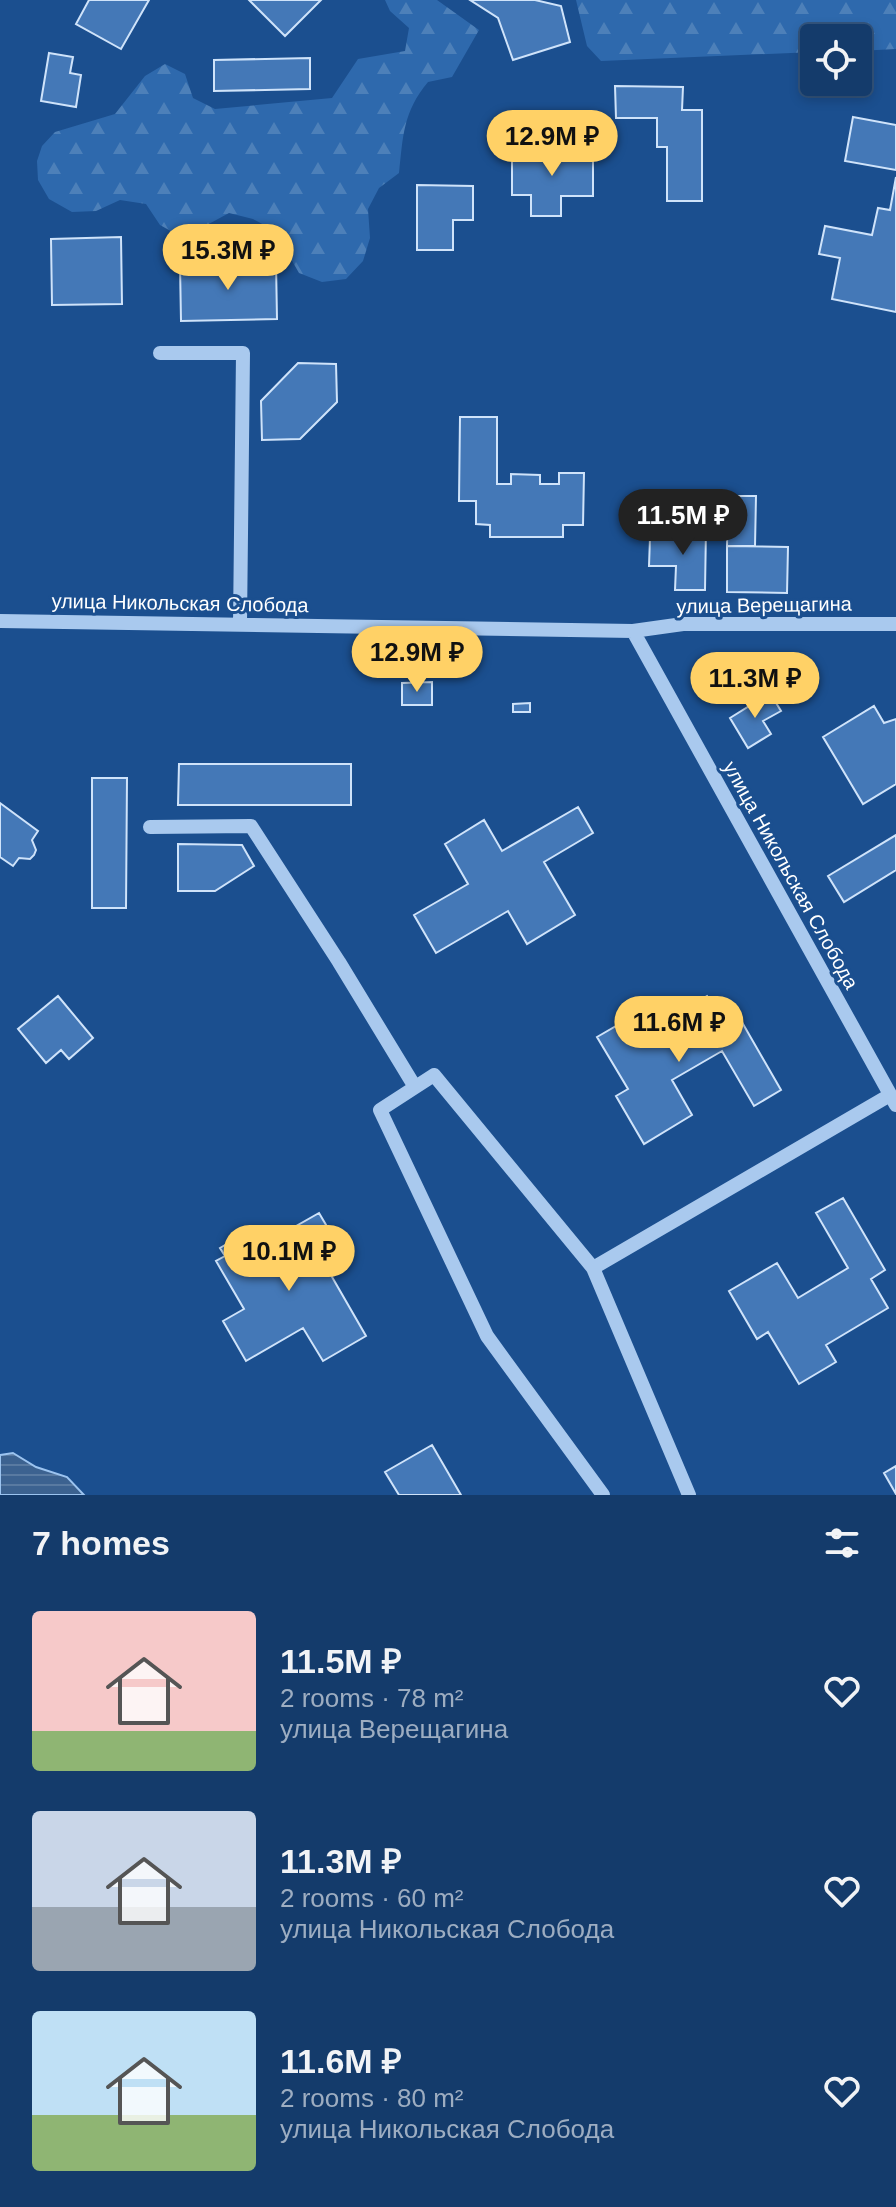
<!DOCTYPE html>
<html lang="en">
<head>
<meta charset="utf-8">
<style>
  :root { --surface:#143b6b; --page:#214673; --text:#f1f3f6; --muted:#9dadc1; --line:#33557e; --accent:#ffd166 }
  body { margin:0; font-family:Helvetica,sans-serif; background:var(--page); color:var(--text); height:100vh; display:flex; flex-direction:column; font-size:30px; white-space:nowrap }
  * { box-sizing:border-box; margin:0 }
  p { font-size:26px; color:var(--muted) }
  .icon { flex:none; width:44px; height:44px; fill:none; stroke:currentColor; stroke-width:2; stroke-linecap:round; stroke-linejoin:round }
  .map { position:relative; height:1495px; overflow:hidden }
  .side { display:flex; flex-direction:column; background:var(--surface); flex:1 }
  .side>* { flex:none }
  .tools { position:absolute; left:800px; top:24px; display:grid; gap:16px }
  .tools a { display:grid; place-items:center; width:72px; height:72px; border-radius:8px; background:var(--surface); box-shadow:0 4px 12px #0003,0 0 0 2px var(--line); font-size:40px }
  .price { position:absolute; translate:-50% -68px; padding:0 18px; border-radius:28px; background:var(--accent); color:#111; font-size:26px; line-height:52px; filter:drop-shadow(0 2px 4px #0008) }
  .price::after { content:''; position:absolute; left:50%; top:48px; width:24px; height:18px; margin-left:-12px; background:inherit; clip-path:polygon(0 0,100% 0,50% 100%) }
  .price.active { background:#222; color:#fff }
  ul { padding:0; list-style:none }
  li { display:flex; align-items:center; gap:24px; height:200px; padding:0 32px }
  li span { display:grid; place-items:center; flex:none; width:224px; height:160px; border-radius:8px; color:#555 }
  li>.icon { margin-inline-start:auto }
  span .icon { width:96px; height:96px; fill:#fffc; stroke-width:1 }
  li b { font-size:34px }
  h2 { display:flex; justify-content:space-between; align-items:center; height:96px; padding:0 32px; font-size:34px }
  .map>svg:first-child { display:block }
  .forest { fill:url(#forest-firs) }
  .water { fill:url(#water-rules); stroke:#9cc4f0; stroke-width:2 }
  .building { fill:#4478b7; stroke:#cfe3fa; stroke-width:2 }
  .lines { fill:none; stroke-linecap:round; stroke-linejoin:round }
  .minor { stroke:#a9c9ee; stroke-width:14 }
  .labels { text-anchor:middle; stroke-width:6; stroke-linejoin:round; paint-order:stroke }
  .street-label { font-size:20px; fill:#fff; stroke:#1b4f8f }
</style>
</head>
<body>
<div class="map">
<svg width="896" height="1495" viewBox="0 0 896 1495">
  <defs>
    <pattern id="forest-firs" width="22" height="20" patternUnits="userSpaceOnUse" patternTransform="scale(2)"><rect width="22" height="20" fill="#2e69ad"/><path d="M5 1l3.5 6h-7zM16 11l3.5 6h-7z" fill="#4d80b9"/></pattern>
    <pattern id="water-rules" width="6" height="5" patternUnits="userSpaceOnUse" patternTransform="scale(2)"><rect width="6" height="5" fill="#3c6290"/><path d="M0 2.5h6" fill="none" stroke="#597aa1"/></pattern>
  </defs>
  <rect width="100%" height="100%" fill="#1b4f8f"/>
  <path class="forest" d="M385 0H437L479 30 452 77 428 82C403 112 403 136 399 173L379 188 368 209 370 238 363 261 346 279 322 282 299 273 275 231 253 219 229 213 183 238 160 225 146 204 120 200 96 211 72 212 49 199 38 180 37 161 42 146 55 132 115 114 145 76 165 64 185 74 193 98 215 109 332 98 358 59 405 51 409 28 390 11Z
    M576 0H896V49L858 51V38H814V52L601 61 587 46Z"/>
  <path class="water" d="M13 1453 36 1467 67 1477 84 1495H0V1455Z"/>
  <path class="building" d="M89 0H149L121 49 76 24Z
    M249 0H321L285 36Z
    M470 0H535L561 6 570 42 513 60 498 18Z
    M49 53 73 57 70 73 81 75 76 107 41 101Z
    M310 58V89L214 91V60Z
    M615 86 683 87 682 110H702V201H667V147H657V118H616Z
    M853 117 896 125V170L845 161Z
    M512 151H593V196H561V216H531V195H512Z
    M896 177V312L832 299 840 258 819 254 825 226 872 235 878 208 890 210Z
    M417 185 473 186V220H453V250H417Z
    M121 237 122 304 52 305 51 239Z
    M276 263 277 319 181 321 180 265Z
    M298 363 336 364 337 402 300 439 262 440 261 401Z
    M460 417H497V484H511V474L540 475V484H559V473H584L583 525H563V537H490V525L476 524V501H459Z
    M728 496H756L755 546H727Z
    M676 528H706L705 590H675L676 566H649L650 538H676Z
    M727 546 788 547 787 593 727 592Z
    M432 682V705H402V683Z
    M770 693 781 711 763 721 771 734 748 748 730 718Z
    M530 703V712H513V704Z
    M874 706 884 723 896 719V784L863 804 823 737Z
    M179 764H351V805H178Z
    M92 778H127L126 908H92Z
    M0 803 38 831 32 840 36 850 34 855 30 859 19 858 13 866 0 857Z
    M578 807 593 833 544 862 575 915 527 944 508 911 436 953 414 915 468 884 445 844 484 820 502 851Z
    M896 835V870L844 902 828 876Z
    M178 844 242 845 254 866 215 891H178Z
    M58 996 93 1038 69 1059 61 1050 46 1063 18 1029Z
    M707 996 724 1026 739 1017 781 1090 754 1106 722 1051 672 1080 692 1115 644 1144 616 1096 628 1089 597 1037 635 1015 644 1032Z
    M843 1198 885 1270 871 1279 888 1308 826 1345 836 1362 799 1384 768 1332 757 1339 729 1291 777 1263 798 1298 848 1268 816 1213Z
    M319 1213 342 1252 324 1263 366 1336 323 1361 303 1328 246 1361 223 1321 244 1309 216 1261 225 1256 220 1248 247 1232 267 1266 286 1254 277 1237Z
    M432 1445 461 1495H399L385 1472Z
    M896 1466V1494L884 1473Z"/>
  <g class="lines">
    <path class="minor" d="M160 353H243L240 624
      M0 621 633 631 896 1105
      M633 631 683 624H896
      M150 827 251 826 339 962 415 1087
      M593 1268 890 1095
      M603 1495 487 1336 380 1110 434 1075 593 1268 689 1495"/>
  </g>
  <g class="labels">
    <g class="street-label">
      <text transform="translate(180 603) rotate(1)" y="7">улица Никольская Слобода</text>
      <text transform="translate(764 605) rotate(-1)" y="7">улица Верещагина</text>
      <text transform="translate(791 875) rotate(61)" y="7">улица Никольская Слобода</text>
    </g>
  </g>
</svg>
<div class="tools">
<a><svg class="icon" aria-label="locate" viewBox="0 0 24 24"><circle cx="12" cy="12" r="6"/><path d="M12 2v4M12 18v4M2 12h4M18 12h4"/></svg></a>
</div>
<b class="price" style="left:552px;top:178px">12.9M ₽</b>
<b class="price" style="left:228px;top:292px">15.3M ₽</b>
<b class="price active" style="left:683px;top:557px">11.5M ₽</b>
<b class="price" style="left:417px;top:694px">12.9M ₽</b>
<b class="price" style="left:755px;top:720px">11.3M ₽</b>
<b class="price" style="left:679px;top:1064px">11.6M ₽</b>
<b class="price" style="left:289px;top:1293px">10.1M ₽</b>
</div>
<section class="side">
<h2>7 homes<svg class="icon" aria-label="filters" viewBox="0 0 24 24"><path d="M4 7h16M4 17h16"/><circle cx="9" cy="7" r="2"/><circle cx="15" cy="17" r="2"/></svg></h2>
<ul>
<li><span style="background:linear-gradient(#f6c9c9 75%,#8fb573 0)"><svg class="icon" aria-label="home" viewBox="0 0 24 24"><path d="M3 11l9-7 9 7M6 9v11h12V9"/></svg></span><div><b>11.5M ₽</b><p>2 rooms · 78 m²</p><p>улица Верещагина</p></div><svg class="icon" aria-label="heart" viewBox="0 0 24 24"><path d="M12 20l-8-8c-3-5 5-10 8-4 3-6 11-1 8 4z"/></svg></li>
<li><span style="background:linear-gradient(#c9d6e8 60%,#9aa5b1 0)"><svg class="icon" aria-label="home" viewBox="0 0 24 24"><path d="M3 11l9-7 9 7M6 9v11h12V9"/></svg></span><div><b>11.3M ₽</b><p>2 rooms · 60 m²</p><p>улица Никольская Слобода</p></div><svg class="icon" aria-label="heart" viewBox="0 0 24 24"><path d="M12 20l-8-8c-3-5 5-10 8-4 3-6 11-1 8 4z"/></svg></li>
<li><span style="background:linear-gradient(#bfe0f5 65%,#8fb573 0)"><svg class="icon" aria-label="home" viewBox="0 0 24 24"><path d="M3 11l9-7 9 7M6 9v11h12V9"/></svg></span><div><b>11.6M ₽</b><p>2 rooms · 80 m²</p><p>улица Никольская Слобода</p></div><svg class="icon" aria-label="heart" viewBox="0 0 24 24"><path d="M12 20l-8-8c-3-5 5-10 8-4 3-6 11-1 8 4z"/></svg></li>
</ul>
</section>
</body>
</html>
